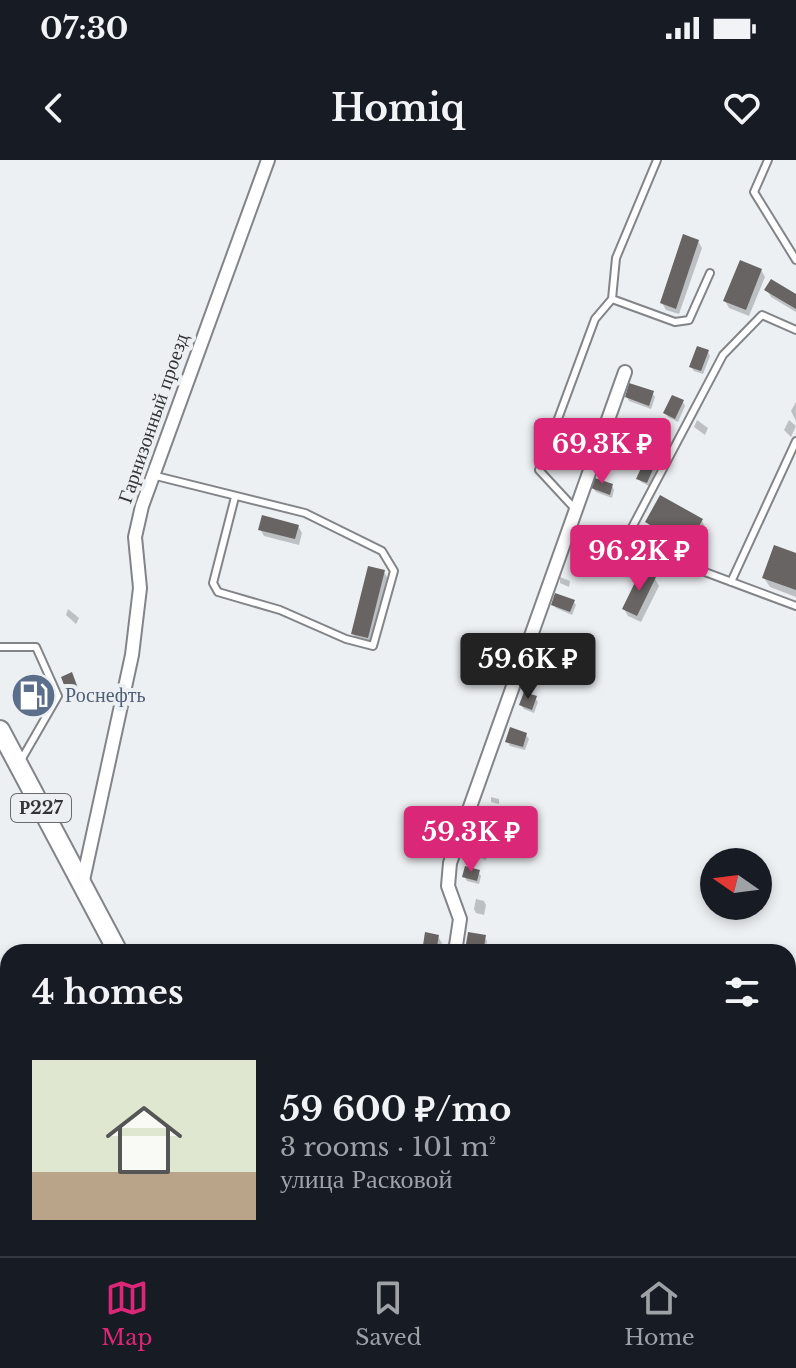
<!DOCTYPE html>
<html lang="en">
<head>
<meta charset="utf-8">
<style>
  :root { --surface:#171b24; --page:#242831; --text:#f1f3f6; --muted:#9ea1a6; --line:#363941; --accent:#db2777 }
  body { margin:0; font-family:"Libre Baskerville",serif; background:var(--page); color:var(--text); height:100vh; display:flex; flex-direction:column; font-size:30px; white-space:nowrap }
  * { box-sizing:border-box; margin:0 }
  p { font-size:26px; color:var(--muted) }
  .icon { flex:none; width:44px; height:44px; fill:none; stroke:currentColor; stroke-width:2; stroke-linecap:round; stroke-linejoin:round }
  .map { position:relative; flex:1; overflow:hidden }
  .drawer { position:absolute; left:0px; top:784px; width:796px; height:312px; display:flex; flex-direction:column; background:var(--surface); border-radius:24px 24px 0 0; box-shadow:0 4px 12px #0003 }
  .drawer>* { flex:none }
  .needle { width:52px; rotate:284deg }
  .buttons { position:absolute; left:700px; top:688px; display:grid; gap:16px }
  .buttons a { display:grid; place-items:center; width:72px; height:72px; border-radius:50%; background:var(--surface); box-shadow:0 4px 12px #0003; font-size:40px }
  .price { position:absolute; translate:-50% -68px; padding:0 18px; border-radius:8px; background:var(--accent); color:#fff; font-size:26px; line-height:52px; filter:drop-shadow(0 2px 4px #0008) }
  .price::after { content:''; position:absolute; left:50%; top:48px; width:24px; height:18px; margin-left:-12px; background:inherit; clip-path:polygon(0 0,100% 0,50% 100%) }
  .price.current { background:#222; color:#fff }
  ul { padding:0; list-style:none }
  li { display:flex; align-items:center; gap:24px; height:200px; padding:0 32px }
  li span { display:grid; place-items:center; flex:none; width:224px; height:160px; border-radius:0px; color:#555 }
  li>.icon { margin-inline-start:auto }
  span .icon { width:96px; height:96px; fill:#fffc; stroke-width:1 }
  li b { font-size:34px }
  h2 { display:flex; justify-content:space-between; align-items:center; height:96px; padding:0 32px; font-size:34px }
  .status { display:flex; justify-content:space-between; align-items:center; height:56px; padding:0 40px; background:var(--surface); direction:ltr }
  .status svg { height:22px; fill:currentColor }
  header { display:flex; justify-content:space-between; align-items:center; height:104px; padding:0 32px; background:var(--surface); font-size:36px; font-weight:700 }
  .dock { display:flex; justify-content:space-around; align-items:center; height:112px; border-top:2px solid var(--line); background:var(--surface); font-size:22px; color:var(--muted) }
  .dock a { display:grid; justify-items:center; gap:4px }
  .dock .current { color:var(--accent) }
  .map>svg:first-child { display:block }
  .shadow { fill:#0003 }
  .building { fill:#676463 }
  .lines { fill:none; stroke-linecap:round; stroke-linejoin:round }
  .service-casing { stroke:#828487; stroke-width:10 }
  .minor-casing { stroke:#828487; stroke-width:16 }
  .primary-casing { stroke:#828487; stroke-width:22 }
  .service { stroke:#fff; stroke-width:6 }
  .minor { stroke:#fff; stroke-width:12 }
  .primary { stroke:#fff; stroke-width:18 }
  .rail-casing { stroke:#47494a; stroke-width:6 }
  .rail { stroke:#edf0f3; stroke-width:3; stroke-dasharray:9; stroke-linecap:butt }
  .labels { text-anchor:middle; stroke-width:8; stroke-linejoin:round; paint-order:stroke }
  .shield { fill:#edf0f3; stroke:#6b6c6e; stroke-width:2 }
  .shield-label { font-size:18px; font-weight:bold; fill:#333435 }
  .street-label { font-size:20px; fill:#333435; stroke:#edf0f3 }
  .service-label { font-size:20px; fill:#4e5e75; stroke:#edf0f3; text-anchor:start }
</style>
</head>
<body>
<div class="status"><b>07:30</b><svg viewBox="0 0 49 12"><path d="M0 12V9h3v3zM5 12V6h3v6zM10 12V3h3v9zM15 12V0h3v12zM26 1h20v11H26zM47 4h2v5h-2z"/></svg></div>
<header><svg class="icon" aria-label="back" viewBox="0 0 24 24"><path d="M15 5l-7 7 7 7"/></svg>Homiq<svg class="icon" aria-label="heart" viewBox="0 0 24 24"><path d="M12 20l-8-8c-3-5 5-10 8-4 3-6 11-1 8 4z"/></svg></header>
<div class="map">
<svg width="796" height="1096" viewBox="0 0 796 1096">
  <rect width="100%" height="100%" fill="#edf0f3"/>
  <path class="shadow" d="M698 81 702 88 679 154 666 150 662 143Z
    M761 110 765 117 749 156 729 148 725 141Z
    M767 130 796 137V152L771 137Z
    M708 192 710 196 703 214 694 211 691 207Z
    M652 233 655 237 651 249 629 241 627 237Z
    M683 242 685 246 678 262 668 257 665 253Z
    M796 242V261L791 251Z
    M697 260 708 268 705 275 694 267Z
    M789 260 796 266 791 277 784 270Z
    M628 279 630 283 626 294 612 289 610 285Z
    M656 302 658 306 649 326 641 322 639 318Z
    M602 307 609 309V314L602 312Z
    M612 326 614 330 612 338 596 332 593 328Z
    M702 361 707 370 694 394 653 372 647 362Z
    M298 366 302 373 299 385 264 376 260 369Z
    M591 376 593 380 587 399 577 395 574 391Z
    M796 396V437L770 427 764 418Z
    M384 412 388 419 371 484 357 481 353 474Z
    M560 417 570 421 569 427 560 423Z
    M655 419 659 426 641 462 628 456 624 449Z
    M573 441 576 445 572 455 556 448 553 444Z
    M68 449 79 458 76 464 66 455Z
    M545 476 553 479 555 483 553 490 545 487 543 482Z
    M545 500 547 504 543 516 535 513 532 509Z
    M73 519 80 535 72 538 70 534Z
    M47 531 53 546 39 552 37 548Z
    M535 538 538 542 534 553 524 549 521 545Z
    M526 575 529 579 525 590 510 586 507 581Z
    M491 637 499 639V644L491 642Z
    M495 651 497 655 492 672 483 670 481 666Z
    M488 686 490 690 486 700 474 696 471 692Z
    M478 712 481 716 479 724 467 721 464 716Z
    M476 739 484 741 486 745 484 755 476 753 474 749Z
    M438 777 442 783 440 792H424Z
    M484 777 487 781 485 792H468L467 790Z
    M8 865V929L0 919V869Z
    M416 1088H429L427 1096 418 1095Z
    M438 1088H450L448 1096H436Z
    M476 1088 488 1090 490 1096H474Z
    M500 1091 512 1094 513 1096H499Z"/>
  <path class="building" d="M683 74 699 80 676 149 660 143Z
    M740 100 762 109 746 150 723 141Z
    M771 119 796 134V149L764 130Z
    M697 186 709 190 701 211 689 207Z
    M629 223 654 231 649 246 625 237Z
    M672 235 684 240 675 259 663 253Z
    M613 271 629 277 624 291 608 285Z
    M647 295 657 300 647 323 636 319Z
    M595 318 613 324 610 335 591 328Z
    M660 335 703 359 688 386 645 362Z
    M262 355 299 365 295 379 258 370Z
    M580 370 592 374 585 396 572 391Z
    M774 385 796 393V430L762 418Z
    M368 406 385 410 368 478 351 474Z
    M641 410 656 417 637 456 622 449Z
    M555 433 575 440 570 452 551 445Z
    M535 495 546 499 542 513 530 510Z
    M72 512 79 531 68 535 61 517Z
    M47 528 53 541 35 549 29 536Z
    M524 532 537 536 532 550 519 545Z
    M510 567 527 573 523 587 505 582Z
    M485 646 496 649 490 669 479 666Z
    M474 679 489 684 485 697 469 692Z
    M465 706 480 710 477 721 462 717Z
    M425 772 439 775 436 792H422Z
    M468 772 486 775 483 792 465 790Z
    M8 863V879L3 882 8 891V919L5 922 0 920V867Z
    M0 1014 8 1029V1088H40L45 1096H0Z
    M107 1088H229L234 1096H111Z"/>
  <g class="lines">
    <defs>
      <path id="service" d="M768 0 754 32 796 100
        M612 139 675 162 689 160 710 113
        M796 170 762 155 723 195 628 375 646 390 796 446
        M152 315 305 353 382 391 394 411 373 486 346 479 280 450 218 432 213 423 235 337
        M576 350 539 310 595 159 612 139 616 98 657 0
        M731 422 796 281
        M0 487H36L58 536 20 602"/>
      <path id="minor" d="M82 725 132 495 140 428 135 377 142 346 268 0
        M455 792 460 759 448 726 450 703 625 212
        M788 1023 796 1004
        M620 1088 653 1096
        M401 1096 402 1088
        M764 1096 766 1088"/>
      <path id="primary" d="M0 570 118 792
        M276 1088 280 1096"/>
    </defs>
    <use href="#service" class="service-casing"/>
    <use href="#minor" class="minor-casing"/>
    <use href="#primary" class="primary-casing"/>
    <use href="#service" class="service"/>
    <use href="#minor" class="minor"/>
    <use href="#primary" class="primary"/>
    <defs>
      <path id="rail" d="M0 978 8 993
        M60 1088 64 1096"/>
    </defs>
    <use href="#rail" class="rail-casing"/>
    <use href="#rail" class="rail"/>
  </g>
  <defs>
    <symbol id="fuel-disc" viewBox="-11 -11 22 22"><circle r="9.5" fill="#5c6f8a" stroke="#edf0f3"/><path d="M-5.5-6h7V0h2V4h1.3V-2.5L3-4.5l.8-.8L6-3V5H2.5V1h-1V6h-7ZM-4.2-4.7v3.2H.2V-4.7Z" fill="#fff"/></symbol>
  </defs>
  <g fill-rule="evenodd">
    <use href="#fuel-disc" x="8" y="510" width="51" height="51"/>
  </g>
  <g class="labels">
    <rect class="shield" x="11" y="634" width="60" height="28" rx="6"/>
    <g class="shield-label">
      <text x="41" y="654">Р227</text>
    </g>
    <g class="street-label">
      <text transform="translate(153 258) rotate(-71)" y="7">Гарнизонный проезд</text>
    </g>
    <g class="service-label">
      <text x="65" y="542">Роснефть</text>
    </g>
  </g>
</svg>
<div class="buttons">
<a><svg class="needle" viewBox="-14 -14 28 28"><path d="M0-13l5 13h-10z" fill="#e53935"/><path d="M0 13l5-13h-10z" fill="#9ea1a6"/></svg></a>
</div>
<b class="price" style="left:602px;top:326px">69.3K ₽</b>
<b class="price" style="left:639px;top:433px">96.2K ₽</b>
<b class="price current" style="left:528px;top:541px">59.6K ₽</b>
<b class="price" style="left:471px;top:714px">59.3K ₽</b>
<section class="drawer">
<h2>4 homes<svg class="icon" aria-label="filters" viewBox="0 0 24 24"><path d="M4 7h16M4 17h16"/><circle cx="9" cy="7" r="2"/><circle cx="15" cy="17" r="2"/></svg></h2>
<ul>
<li><span style="background:linear-gradient(#dfe7d0 70%,#b9a48a 0)"><svg class="icon" aria-label="home" viewBox="0 0 24 24"><path d="M3 11l9-7 9 7M6 9v11h12V9"/></svg></span><div><b>59 600 ₽/mo</b><p>3 rooms · 101 m²</p><p>улица Расковой</p></div></li>
</ul>
</section>
</div>
<nav class="dock">
<a class="current"><svg class="icon" aria-label="map" viewBox="0 0 24 24"><path d="M3 6l6-2 6 2 6-2v14l-6 2-6-2-6 2zM9 4v14M15 6v14"/></svg>Map</a>
<a><svg class="icon" aria-label="saved" viewBox="0 0 24 24"><path d="M7 4h10v16l-5-4-5 4z"/></svg>Saved</a>
<a><svg class="icon" aria-label="home" viewBox="0 0 24 24"><path d="M3 11l9-7 9 7M6 9v11h12V9"/></svg>Home</a>
</nav>
</body>
</html>
